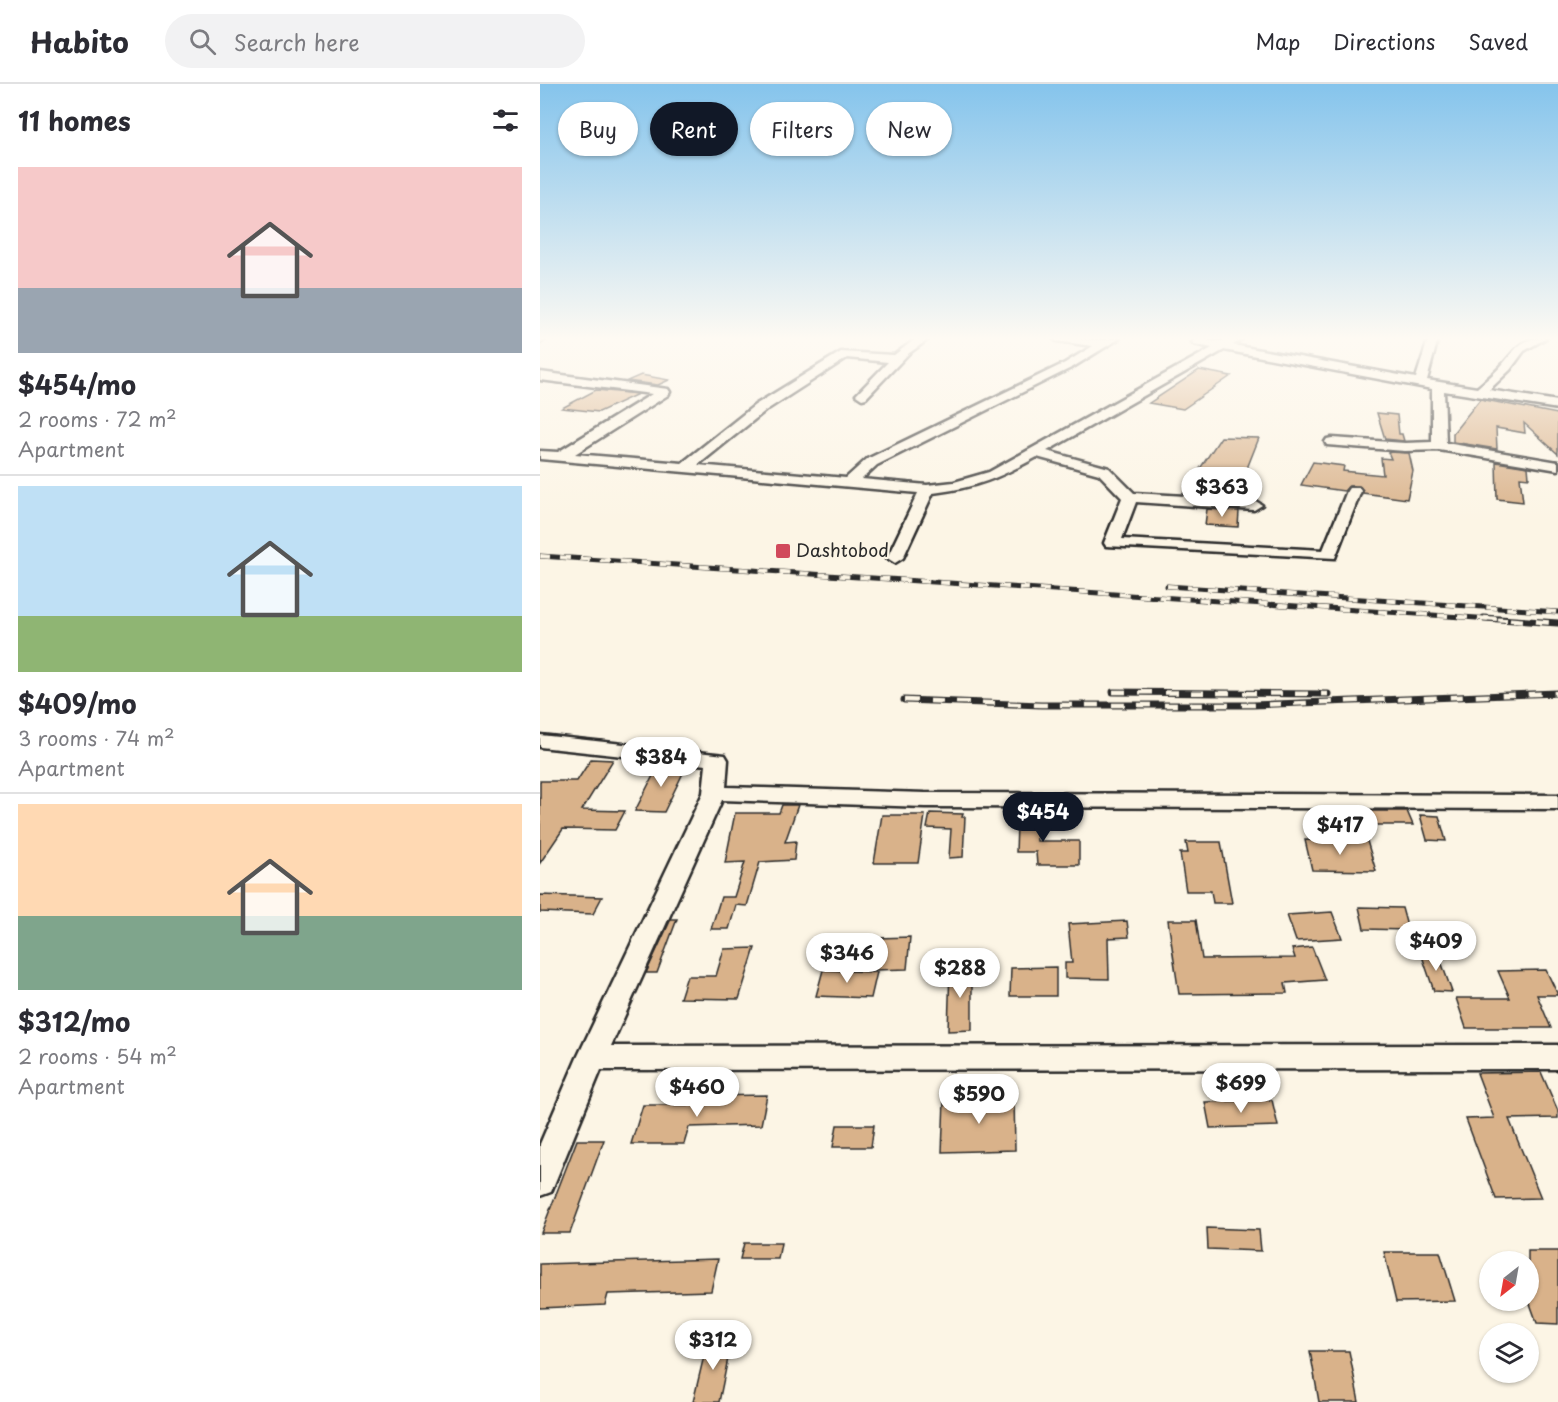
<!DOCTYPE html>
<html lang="en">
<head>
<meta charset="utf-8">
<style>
  :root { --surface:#fff; --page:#f2f2f3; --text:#2b2b33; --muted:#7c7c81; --line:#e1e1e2; --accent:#111827 }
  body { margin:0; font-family:"Playpen Sans",sans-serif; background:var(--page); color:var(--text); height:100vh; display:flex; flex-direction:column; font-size:22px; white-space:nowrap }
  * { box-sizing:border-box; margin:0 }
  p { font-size:20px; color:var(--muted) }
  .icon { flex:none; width:33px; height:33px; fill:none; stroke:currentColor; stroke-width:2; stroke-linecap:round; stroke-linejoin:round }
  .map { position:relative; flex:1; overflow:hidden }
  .drawer { display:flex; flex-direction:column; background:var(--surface); width:540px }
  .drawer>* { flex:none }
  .hud { position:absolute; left:18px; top:18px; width:570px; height:54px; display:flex; gap:12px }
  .needle { width:39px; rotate:211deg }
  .fabs { position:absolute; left:939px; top:1167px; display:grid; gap:12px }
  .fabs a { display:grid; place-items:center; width:60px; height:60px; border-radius:50%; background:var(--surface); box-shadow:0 2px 4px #0004; font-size:30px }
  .price { position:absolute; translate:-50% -51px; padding:0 14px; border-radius:21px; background:#fff; color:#222; font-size:20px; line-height:39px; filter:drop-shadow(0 2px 3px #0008) }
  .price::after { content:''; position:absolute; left:50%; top:36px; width:18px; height:14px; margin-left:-9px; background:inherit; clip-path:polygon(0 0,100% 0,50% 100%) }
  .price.on { background:var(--accent); color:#fff }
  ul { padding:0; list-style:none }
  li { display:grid; align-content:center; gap:12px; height:318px; padding:0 18px }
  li+li { border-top:2px solid var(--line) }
  li span { display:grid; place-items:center; height:186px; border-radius:0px; color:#555 }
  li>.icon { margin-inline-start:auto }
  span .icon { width:108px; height:108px; fill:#fffc; stroke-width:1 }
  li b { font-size:26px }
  h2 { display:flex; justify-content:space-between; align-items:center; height:72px; padding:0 18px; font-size:26px }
  .chip { padding:0 21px; border-radius:27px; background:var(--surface); box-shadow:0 2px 4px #0004; font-size:21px; line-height:54px }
  .chip.on { background:var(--accent); color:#fff }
  header { display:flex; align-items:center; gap:36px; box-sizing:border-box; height:84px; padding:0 30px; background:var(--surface); border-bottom:2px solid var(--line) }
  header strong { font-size:28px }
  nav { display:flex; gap:33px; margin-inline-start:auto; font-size:21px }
  .search { width:420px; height:54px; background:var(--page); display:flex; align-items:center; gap:15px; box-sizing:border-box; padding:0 21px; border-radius:33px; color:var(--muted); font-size:22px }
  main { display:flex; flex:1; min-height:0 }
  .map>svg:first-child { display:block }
  .building { fill:#d9b28a; stroke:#2b2b2b; stroke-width:1.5 }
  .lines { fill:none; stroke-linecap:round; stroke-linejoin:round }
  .minor-casing { stroke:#2b2b2b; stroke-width:5 }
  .minor { fill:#fcf5e5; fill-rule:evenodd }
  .rail-far1-casing { stroke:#2b2b2b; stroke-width:5 }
  .rail-casing { stroke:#2b2b2b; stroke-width:7 }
  .rail-far1 { stroke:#fcf5e5; stroke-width:4; stroke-dasharray:10; stroke-linecap:butt }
  .rail { stroke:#fcf5e5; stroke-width:4.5; stroke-dasharray:13; stroke-linecap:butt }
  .poi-dot { fill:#d1495b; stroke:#fcf5e5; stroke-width:2 }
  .labels { text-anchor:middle; stroke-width:4.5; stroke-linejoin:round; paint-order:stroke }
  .far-poi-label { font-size:18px; fill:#2b2b2b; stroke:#fcf5e5; text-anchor:start }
</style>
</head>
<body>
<header>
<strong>Habito</strong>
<div class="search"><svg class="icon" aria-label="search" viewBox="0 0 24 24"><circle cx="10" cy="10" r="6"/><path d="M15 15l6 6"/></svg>Search here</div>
<nav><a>Map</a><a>Directions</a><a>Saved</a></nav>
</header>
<main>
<section class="drawer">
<h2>11 homes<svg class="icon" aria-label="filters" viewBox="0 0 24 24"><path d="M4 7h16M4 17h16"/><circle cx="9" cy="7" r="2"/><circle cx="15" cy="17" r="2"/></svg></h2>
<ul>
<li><span style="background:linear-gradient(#f6c9c9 65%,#9aa5b1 0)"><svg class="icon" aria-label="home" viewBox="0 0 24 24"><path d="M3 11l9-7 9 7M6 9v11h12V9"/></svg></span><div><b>$454/mo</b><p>2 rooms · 72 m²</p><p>Apartment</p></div></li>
<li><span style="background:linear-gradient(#bfe0f5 70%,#8fb573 0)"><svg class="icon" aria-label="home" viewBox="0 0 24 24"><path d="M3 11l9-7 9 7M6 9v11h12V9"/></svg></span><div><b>$409/mo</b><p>3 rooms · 74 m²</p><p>Apartment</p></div></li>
<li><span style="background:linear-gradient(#ffd9b3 60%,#7fa58c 0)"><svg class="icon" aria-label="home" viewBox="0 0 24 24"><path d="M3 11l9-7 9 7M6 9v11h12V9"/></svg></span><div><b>$312/mo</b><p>2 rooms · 54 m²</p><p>Apartment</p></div></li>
</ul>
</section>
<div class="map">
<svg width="1018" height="1318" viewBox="0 0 1018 1318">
  <rect width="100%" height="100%" fill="#fcf5e5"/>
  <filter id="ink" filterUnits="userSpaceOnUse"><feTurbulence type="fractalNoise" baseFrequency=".0167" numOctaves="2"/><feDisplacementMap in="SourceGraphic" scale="12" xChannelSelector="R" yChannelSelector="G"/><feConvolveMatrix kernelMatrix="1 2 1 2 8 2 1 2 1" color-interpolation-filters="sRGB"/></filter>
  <g filter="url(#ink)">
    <path class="building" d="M659 286 691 292 643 325 609 319Z
      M101 291 129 296 118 301 87 297Z
      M56 306 67 307 98 310 59 328 22 324Z
      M940 315 1018 330V370L984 339 985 349 956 344 957 365 913 358V349Z
      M837 329 857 331 859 350H862L864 357 845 355Z
      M681 353 719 354 698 407 699 413 643 410Z
      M848 368 869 369 873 387 867 415 823 409V406L819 402H809L804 407 761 401 773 378 804 382 803 387 843 391 841 374 851 375Z
      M956 378 988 383 989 394 980 393 983 418 957 415Z
      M667 425 699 427 698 443 665 441Z
      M51 675 73 676 42 726 85 727 75 746 23 745 0 779V697H37Z
      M120 678 147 681 124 728 95 727Z
      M242 721H258L245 758 256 757 254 776 220 778 207 822 196 821 189 845H171L181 813H194L205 778 185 779 195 729H239Z
      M475 726H495L497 757H539V781H497L496 768H476L477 742H475Z
      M822 727H867L873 741H827Z
      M390 729 423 730 422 733H425L423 773 409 774 411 745 387 744Z
      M342 731H385L378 779H334Z
      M880 731 899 732 906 757 887 756Z
      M765 756 827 757 836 787 772 786Z
      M646 758H681L692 819H673L671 807H646L640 769H648Z
      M0 811 62 813 53 830 0 828Z
      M819 823 862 824 868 846 824 845Z
      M792 828 802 854 756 857 747 831Z
      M131 835H137L117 889H106Z
      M628 836H656L662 875 755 874 752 865 772 863 785 896 745 899 747 909 639 910Z
      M587 837 589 853 568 854 569 895 525 894V879H532L528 840Z
      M370 853 367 885 335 886 338 854Z
      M215 864 199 915 140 914 147 892H176L184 865Z
      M881 869H898L912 908 894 907Z
      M432 883V946L408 947 410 884Z
      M516 883V912H470L471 884Z
      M283 886 337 888 331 914 276 912Z
      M1006 886 1018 911H997L1011 944H926L916 914H970L958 887Z
      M1001 988 1018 1027V1034L969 1035 1001 1114 956 1115 926 1035 954 1034 937 989Z
      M227 1011 221 1041 149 1043 144 1060H91L103 1021H161L163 1012Z
      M474 1014 475 1066 402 1068 404 1016Z
      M732 1016 738 1042 670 1044 665 1018Z
      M297 1041H334L331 1063H293Z
      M37 1056H64L30 1149H1Z
      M667 1144 719 1146 721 1167 668 1165Z
      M204 1159H241L238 1175H200Z
      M988 1167H1018V1240L997 1239 988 1214Z
      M844 1168H900L915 1217 856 1218Z
      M178 1175 171 1207 68 1210 65 1221 0 1224V1180Z
      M168 1255H192L179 1318H153Z
      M770 1267H809L819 1318H779Z"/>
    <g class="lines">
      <defs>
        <path id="minor" d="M0 254H7L0 259Z
          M377 254H390L368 270 326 314 322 315 316 311 348 278 307 274 225 327 158 381 306 394 327 375 525 279 553 262 517 257 512 254 563 256 580 254 533 283 337 381 322 395 387 401 414 398 449 388 672 264 654 260 652 258 656 254H670L668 257C681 259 690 254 703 254L693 261 876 294 888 256 898 254 887 296 937 304C945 297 955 289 962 281 978 263 980 254 1006 254L984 267 970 286 949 306 1018 317V325L904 307 906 359 1018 378V386L899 366 865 367 787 361 785 358 787 355 792 354 865 359 892 358V305L684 266 507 367 569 384 594 409 714 416 722 421 714 426 596 418 582 455 783 466 807 407 809 404H819L821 407 795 474 566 462 564 459 582 414 559 390 497 373C459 394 436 404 393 409L363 474 355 479 347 474 378 409 0 375V367L18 368 112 310 0 296V288L128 305 130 308 128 311 35 370 142 379 215 321 301 268 354 271Z
          M0 651 185 671 188 676 186 703 385 709 1018 711V725L385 723 182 716 71 962 1018 961V985L61 986 11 1108 0 1112V1060L37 974 163 709 166 681 0 663Z"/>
      </defs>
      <use href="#minor" class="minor-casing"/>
      <use href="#minor" class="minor"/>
      <defs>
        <path id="rail-far1" d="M0 472 967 536
          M627 502 1018 528"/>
        <path id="rail" d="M944 534 1018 539
          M573 608 788 610
          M364 616 501 621H713L1018 609"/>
      </defs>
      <use href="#rail-far1" class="rail-far1-casing"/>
      <use href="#rail" class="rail-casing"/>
      <use href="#rail-far1" class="rail-far1"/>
      <use href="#rail" class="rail"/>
    </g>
  </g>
  <linearGradient id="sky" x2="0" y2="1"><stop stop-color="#85c4ec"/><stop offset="0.58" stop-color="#fefaf3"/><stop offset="1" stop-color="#fefaf3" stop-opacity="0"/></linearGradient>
  <rect width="1018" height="439" fill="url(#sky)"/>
  <rect class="poi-dot" x="235" y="459" width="16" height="16" rx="3"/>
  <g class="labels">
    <g class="far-poi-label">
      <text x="256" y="473">Dashtobod</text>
    </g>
  </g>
</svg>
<div class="fabs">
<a><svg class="needle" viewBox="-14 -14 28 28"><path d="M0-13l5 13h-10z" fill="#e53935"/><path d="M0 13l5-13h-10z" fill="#7c7c81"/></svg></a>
<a><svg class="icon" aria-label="layers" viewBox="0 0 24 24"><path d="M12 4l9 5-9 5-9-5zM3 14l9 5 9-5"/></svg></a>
</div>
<b class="price" style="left:682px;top:434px">$363</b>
<b class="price" style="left:121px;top:704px">$384</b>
<b class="price on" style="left:503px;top:759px">$454</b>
<b class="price" style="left:800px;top:772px">$417</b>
<b class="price" style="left:896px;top:888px">$409</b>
<b class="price" style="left:307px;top:900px">$346</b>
<b class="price" style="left:420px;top:915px">$288</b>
<b class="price" style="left:701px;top:1030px">$699</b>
<b class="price" style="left:157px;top:1034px">$460</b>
<b class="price" style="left:439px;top:1041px">$590</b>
<b class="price" style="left:173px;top:1287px">$312</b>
<div class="hud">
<a class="chip">Buy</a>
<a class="chip on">Rent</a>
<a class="chip">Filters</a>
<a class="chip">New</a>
</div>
</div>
</main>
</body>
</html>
